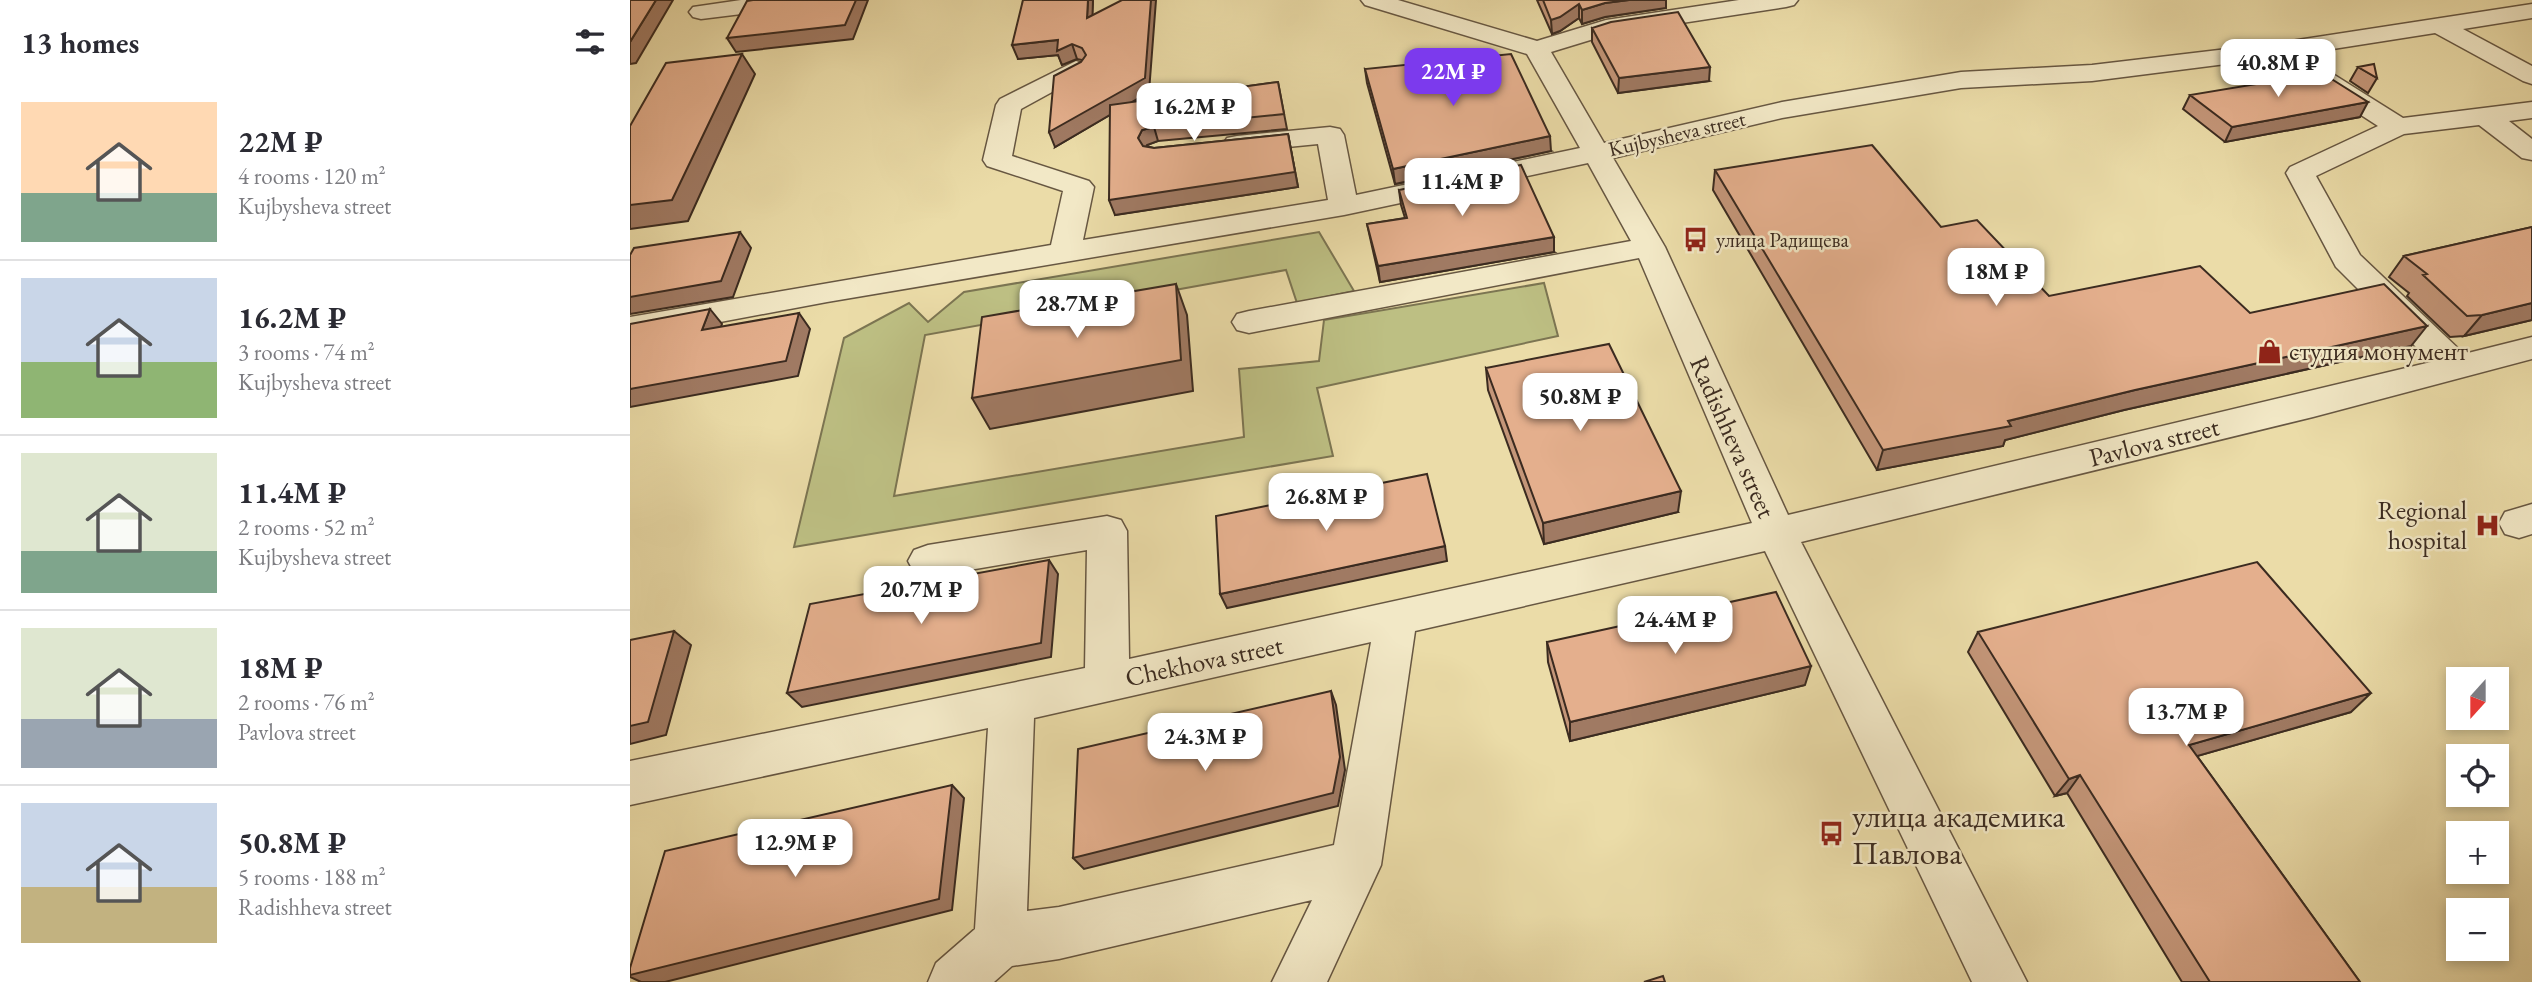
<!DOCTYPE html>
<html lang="en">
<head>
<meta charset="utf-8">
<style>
  :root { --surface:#fff; --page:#f7f7f7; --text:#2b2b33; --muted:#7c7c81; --line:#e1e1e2; --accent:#7c3aed }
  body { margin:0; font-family:"EB Garamond",serif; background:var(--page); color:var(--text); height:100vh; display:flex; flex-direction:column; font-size:26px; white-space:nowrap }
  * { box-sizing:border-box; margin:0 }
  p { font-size:23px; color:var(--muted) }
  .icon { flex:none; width:38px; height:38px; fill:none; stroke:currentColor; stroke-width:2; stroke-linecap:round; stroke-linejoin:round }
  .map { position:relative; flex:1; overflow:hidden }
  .side { display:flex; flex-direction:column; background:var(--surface); width:630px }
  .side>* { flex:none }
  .needle { width:46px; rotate:201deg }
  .controls { position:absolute; left:1816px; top:667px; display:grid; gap:14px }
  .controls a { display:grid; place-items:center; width:63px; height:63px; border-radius:0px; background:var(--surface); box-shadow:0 4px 10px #0003; font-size:35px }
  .price { position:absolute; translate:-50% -60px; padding:0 16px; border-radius:14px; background:#fff; color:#222; font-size:23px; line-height:46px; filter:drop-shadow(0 2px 4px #0008) }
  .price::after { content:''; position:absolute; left:50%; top:42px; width:21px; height:16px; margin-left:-10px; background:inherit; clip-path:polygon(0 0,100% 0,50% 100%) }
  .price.on { background:var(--accent); color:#fff }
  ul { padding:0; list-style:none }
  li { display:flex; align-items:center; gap:21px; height:175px; padding:0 21px }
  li+li { border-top:2px solid var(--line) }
  li span { display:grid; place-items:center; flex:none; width:196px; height:140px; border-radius:0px; color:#555 }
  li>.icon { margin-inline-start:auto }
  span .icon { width:84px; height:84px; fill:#fffc; stroke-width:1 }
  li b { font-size:30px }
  h2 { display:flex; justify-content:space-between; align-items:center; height:84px; padding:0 21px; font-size:30px }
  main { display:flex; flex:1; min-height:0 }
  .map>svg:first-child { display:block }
  .green { fill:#bdbf83; stroke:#7c7552; stroke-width:2 }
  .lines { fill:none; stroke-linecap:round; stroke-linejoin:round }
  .minor-casing { stroke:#675742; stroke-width:3 }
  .minor { fill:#f2e8c6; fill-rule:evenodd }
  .wall { fill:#c49679; stroke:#3b2b20; stroke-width:2 }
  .shaded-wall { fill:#a07a63; stroke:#3b2b20; stroke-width:2 }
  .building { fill:#e4af8d; stroke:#3b2b20; stroke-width:2 }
  .labels { text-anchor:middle; stroke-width:5; stroke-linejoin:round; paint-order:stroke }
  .far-street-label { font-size:21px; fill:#3b2b20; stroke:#f2e8c6 }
  .far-poi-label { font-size:21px; fill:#3b2b20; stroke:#f2e8c6; text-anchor:start }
  .poi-label { font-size:26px; fill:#3b2b20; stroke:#f2e8c6; text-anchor:start }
  .street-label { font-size:26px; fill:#3b2b20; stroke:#f2e8c6 }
  .near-poi-label { font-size:32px; fill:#3b2b20; stroke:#f2e8c6; text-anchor:start }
</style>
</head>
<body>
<main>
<section class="side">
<h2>13 homes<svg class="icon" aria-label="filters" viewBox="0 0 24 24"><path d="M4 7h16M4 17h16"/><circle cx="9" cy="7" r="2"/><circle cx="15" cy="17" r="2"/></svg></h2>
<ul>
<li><span style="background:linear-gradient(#ffd9b3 65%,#7fa58c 0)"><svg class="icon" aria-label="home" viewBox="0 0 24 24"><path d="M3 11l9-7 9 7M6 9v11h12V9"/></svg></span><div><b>22M ₽</b><p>4 rooms · 120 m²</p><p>Kujbysheva street</p></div></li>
<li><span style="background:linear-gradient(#c9d6e8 60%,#8fb573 0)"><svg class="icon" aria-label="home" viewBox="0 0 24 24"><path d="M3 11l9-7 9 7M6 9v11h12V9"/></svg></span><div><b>16.2M ₽</b><p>3 rooms · 74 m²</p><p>Kujbysheva street</p></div></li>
<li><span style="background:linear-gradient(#dfe7d0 70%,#7fa58c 0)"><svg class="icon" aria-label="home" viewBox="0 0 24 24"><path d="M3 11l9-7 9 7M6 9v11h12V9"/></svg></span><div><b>11.4M ₽</b><p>2 rooms · 52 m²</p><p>Kujbysheva street</p></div></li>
<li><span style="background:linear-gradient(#dfe7d0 65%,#9aa5b1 0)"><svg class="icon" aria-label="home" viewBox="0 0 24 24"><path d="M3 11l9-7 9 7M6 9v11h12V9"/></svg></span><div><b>18M ₽</b><p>2 rooms · 76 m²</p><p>Pavlova street</p></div></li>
<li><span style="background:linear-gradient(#c9d6e8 60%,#c2b280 0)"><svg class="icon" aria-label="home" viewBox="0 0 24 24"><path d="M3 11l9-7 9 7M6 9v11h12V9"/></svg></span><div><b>50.8M ₽</b><p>5 rooms · 188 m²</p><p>Radishheva street</p></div></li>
</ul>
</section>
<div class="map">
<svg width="1902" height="982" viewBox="0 0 1902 982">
  <rect width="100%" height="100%" fill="#ebdca8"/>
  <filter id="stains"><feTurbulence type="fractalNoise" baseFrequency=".00286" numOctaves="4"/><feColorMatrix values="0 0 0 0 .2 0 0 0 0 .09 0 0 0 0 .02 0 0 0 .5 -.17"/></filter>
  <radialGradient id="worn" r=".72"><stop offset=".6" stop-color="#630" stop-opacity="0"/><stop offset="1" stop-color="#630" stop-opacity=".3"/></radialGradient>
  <path class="green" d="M689 232 724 291 667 303 656 270 295 335 264 496 614 437 609 369 689 361 694 320 914 283 928 336 687 388 703 456 164 547 214 338 279 303 298 322 334 292Z"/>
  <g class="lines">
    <defs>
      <path id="minor" d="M111 0H179L175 5 167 7 71 19 63 17 59 12 63 7Z
        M731 0H768L907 41 976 20 1109 0H1168L1164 5 1156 7 980 34 921 52 974 143 1152 102 1331 72 1462 65 1648 43 1902 4V18L1833 29 1902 66V84L1893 81 1805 33 1671 54 1773 118 1902 102V118L1879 121 1902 139V160L1892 158 1849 125 1774 134 1686 176 1730 255 1834 354 1902 337V359L1683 417 1171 542 1397 982H1342L1135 551 785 631 751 865 697 982H642L682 900 429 959 382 966 364 982H298L306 963 345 929 358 728 0 805V761L455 668 457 550 298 577 284 572 278 561 284 550 298 545 477 516 491 520 497 531 499 659 1122 523 1009 258 619 333 607 330 602 322 607 314 619 311 1001 241 958 163 714 215 197 302 0 339V317L421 245 433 191 357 166 353 160 366 105 370 99 446 61 455 64 459 69 455 74 391 109 382 156 459 181 464 187 453 240 698 200 688 144 607 152 597 150 593 144 597 138 607 136 700 127 710 129 714 135 726 195 950 148 897 54 735 5ZM1643 58 1748 126 1660 167 1656 173 1706 267 1801 362 1158 515 1035 247 983 158 1152 118 1331 88 1462 81ZM741 642 704 845 429 907 397 911 404 718Z
        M1902 504V534L1889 538 1875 534 1869 523 1875 512Z"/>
    </defs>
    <use href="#minor" class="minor-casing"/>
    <use href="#minor" class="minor"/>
  </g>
  <path class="wall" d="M393 0H463L462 15 519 92 503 102 648 82 657 129 528 141 517 145 516 146 524 148 658 134 668 187 485 215 480 115 425 147 452 60 447 59 432 65 428 55 388 59Z
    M907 0H1036V8L975 17 952 24 949 18 930 31 922 34Z
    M962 28 1079 81 988 93 962 42Z
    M1728 67 1747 78 1738 93 1720 81Z
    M735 69 921 151 765 184 737 83Z
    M1560 95 1730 117 1595 142 1553 109Z
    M1085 170 1311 227 1419 296 1620 313 1781 346 1494 410 1375 440 1373 446 1247 470 1083 190Z
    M769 190 924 252 750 282 737 224 775 218 771 205Z
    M1902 227V320L1834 336 1820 337 1777 296 1779 293 1759 277 1774 256Z
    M856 368 1048 512 914 544 858 390Z
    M1348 632 1721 712 1567 756 1730 982H1552L1437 793 1425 796 1338 652Z
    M917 642 1175 685 940 741 918 662Z"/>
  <path class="shaded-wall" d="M26 0H43L6 63 0 64V42Z
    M226 0H238L223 39 106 52 97 38Z
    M458 0H463L462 32 457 18Z
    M521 0H526L519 92 425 147 419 132Z
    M999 0H1036V8L975 17 952 24V10L975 3Z
    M949 4V18L930 31 922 34 921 20Z
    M428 40 442 44 447 59 432 65 428 55 388 59 382 45Z
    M112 54 125 74 58 221 0 229V205Z
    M1080 67 1079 81 988 93 989 78Z
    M1738 102 1730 117 1595 142 1602 127Z
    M524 127 528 141 517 145 513 153 508 138 512 130Z
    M658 134 668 187 485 215 479 200Z
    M920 136 921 151 765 184 763 169Z
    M110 232 121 248 103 297 0 314V297Z
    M924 237V252L750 282 748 266Z
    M546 284 557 315 563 391 360 429 342 398Z
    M1902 303V320L1834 336 1852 315Z
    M80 309 92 324 84 346 72 330Z
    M169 313 180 329 168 376 0 407V389Z
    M1797 326 1781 346 1494 410 1375 440 1373 446 1247 470 1253 450 1378 421 1505 390Z
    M1051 491 1048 512 914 544 913 523Z
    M815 546 817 561 597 608 590 594Z
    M419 560 428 574 421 657 172 707 157 693Z
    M44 631 61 645 36 735 0 744V726Z
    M1181 666 1175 685 940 741V722Z
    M701 691 706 705 715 770 708 806 454 869 443 858Z
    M1741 693 1721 712 1543 763 1559 745Z
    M1450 775 1437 793 1425 796 1439 779Z
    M322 785 334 798 322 910 35 982H11L0 977V975Z"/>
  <path class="building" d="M0 0H26L0 42Z
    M123 0H226L215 25 97 38 117 1Z
    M393 0H458L457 18 492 0H521L515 78 419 132 424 76 451 62 456 55 452 48 442 44 427 51 428 40 382 45Z
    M913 0H999L975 3 952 10 949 4 930 17 921 20Z
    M1048 12 1080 67 989 78 962 28 981 22Z
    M112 54 42 200 0 205V126L36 63Z
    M881 54 920 136 763 169 735 69Z
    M1744 64 1747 78 1728 67Z
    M1692 73 1738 102 1602 127 1560 95Z
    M648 82 654 114 524 127 512 130 508 138 513 146 524 148 658 134 665 172 479 200 480 105Z
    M1242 145 1311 227 1347 220 1419 296 1570 266 1620 313 1754 284 1797 326 1505 390 1378 421 1381 426 1253 450 1085 170Z
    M891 165 924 237 748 266 737 224 777 218 769 190Z
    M1902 227V303L1852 315 1837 316 1793 275 1797 274 1774 256Z
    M110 232 91 281 0 297V255L4 248Z
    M546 284 551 360 342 398 352 317Z
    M80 309 72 330 169 313 156 361 0 389V324Z
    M979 344 1051 491 913 523 856 368Z
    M797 474 815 546 590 594 586 516Z
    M419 560 411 643 157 693 180 604Z
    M1627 562 1741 693 1559 745 1730 982H1580L1450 775 1439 779 1348 632Z
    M1146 592 1181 666 940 722 917 642Z
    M44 631 18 722 0 726V640Z
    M701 691 710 757 703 793 443 858 448 749Z
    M322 785 309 899 0 975V968L35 851Z
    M1033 976 1035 982H1014Z"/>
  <defs>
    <symbol id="bus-bare" viewBox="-9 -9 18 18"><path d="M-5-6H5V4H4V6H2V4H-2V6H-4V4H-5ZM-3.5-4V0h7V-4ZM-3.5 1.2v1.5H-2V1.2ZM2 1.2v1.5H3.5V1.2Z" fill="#8f2418" stroke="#f2e8c6" stroke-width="2.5" paint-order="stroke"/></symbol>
    <symbol id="shop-bare" viewBox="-9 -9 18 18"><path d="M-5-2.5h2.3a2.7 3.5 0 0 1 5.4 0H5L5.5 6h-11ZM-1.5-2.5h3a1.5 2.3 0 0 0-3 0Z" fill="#8f2418" stroke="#f2e8c6" stroke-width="2.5" paint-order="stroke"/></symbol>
    <symbol id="hospital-bare" viewBox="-9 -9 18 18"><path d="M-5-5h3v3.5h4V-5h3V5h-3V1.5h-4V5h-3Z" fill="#8f2418" stroke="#f2e8c6" stroke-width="2.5" paint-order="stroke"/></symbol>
  </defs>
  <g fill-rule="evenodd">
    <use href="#bus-bare" x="1048" y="222" width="35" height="35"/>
    <use href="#shop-bare" x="1622" y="334" width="35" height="35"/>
    <use href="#hospital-bare" x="1840" y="508" width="35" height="35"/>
    <use href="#bus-bare" x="1184" y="816" width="35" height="35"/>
  </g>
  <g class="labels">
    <g class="far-street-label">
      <text transform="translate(1047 134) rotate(-13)" y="7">Kujbysheva street</text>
    </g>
    <g class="far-poi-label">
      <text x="1086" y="247">улица Радищева</text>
    </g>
    <g class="poi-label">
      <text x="1659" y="360">студия монумент</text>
      <text x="1837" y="519" text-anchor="end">Regional<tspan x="1837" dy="30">hospital</tspan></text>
    </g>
    <g class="street-label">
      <text transform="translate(1103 437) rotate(66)" y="9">Radishheva street</text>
      <text transform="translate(1524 442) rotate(-14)" y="9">Pavlova street</text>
      <text transform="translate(574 661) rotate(-12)" y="9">Chekhova street</text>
    </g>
    <g class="near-poi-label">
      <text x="1222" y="827">улица академика<tspan x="1222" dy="37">Павлова</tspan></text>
    </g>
  </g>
  <rect width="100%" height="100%" filter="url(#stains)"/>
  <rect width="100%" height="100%" fill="url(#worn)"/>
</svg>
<div class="controls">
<a><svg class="needle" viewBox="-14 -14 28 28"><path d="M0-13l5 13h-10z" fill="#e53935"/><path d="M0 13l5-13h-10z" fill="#7c7c81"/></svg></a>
<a><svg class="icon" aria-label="locate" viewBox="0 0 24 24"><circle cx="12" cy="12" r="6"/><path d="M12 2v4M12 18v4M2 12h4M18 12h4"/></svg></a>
<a>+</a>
<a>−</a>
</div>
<b class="price" style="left:1648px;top:99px">40.8M ₽</b>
<b class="price on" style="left:823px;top:108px">22M ₽</b>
<b class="price" style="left:564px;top:143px">16.2M ₽</b>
<b class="price" style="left:832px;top:218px">11.4M ₽</b>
<b class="price" style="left:1366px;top:308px">18M ₽</b>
<b class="price" style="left:447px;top:340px">28.7M ₽</b>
<b class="price" style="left:950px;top:433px">50.8M ₽</b>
<b class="price" style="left:696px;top:533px">26.8M ₽</b>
<b class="price" style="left:291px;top:626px">20.7M ₽</b>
<b class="price" style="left:1045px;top:656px">24.4M ₽</b>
<b class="price" style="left:1556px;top:748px">13.7M ₽</b>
<b class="price" style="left:575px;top:773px">24.3M ₽</b>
<b class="price" style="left:165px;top:879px">12.9M ₽</b>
</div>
</main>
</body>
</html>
